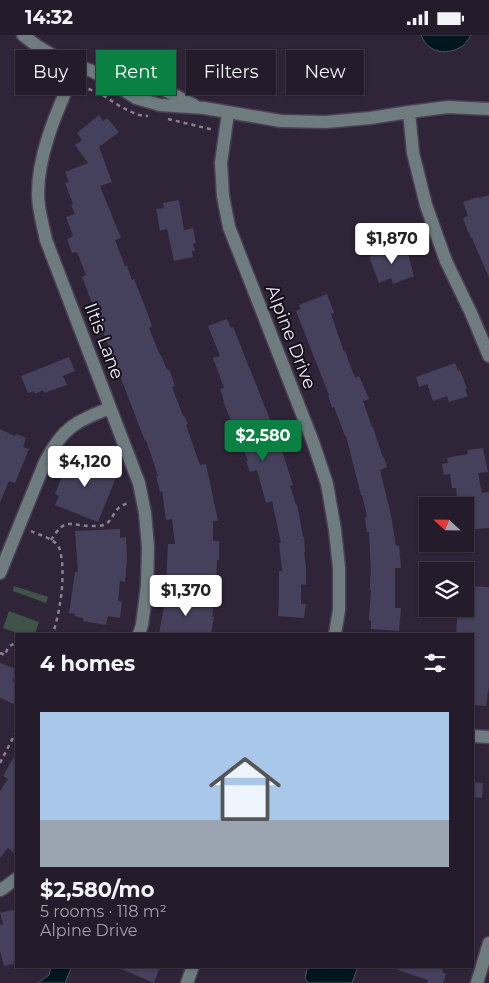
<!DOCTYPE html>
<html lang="en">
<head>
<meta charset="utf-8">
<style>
  :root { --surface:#241c2a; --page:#2c2532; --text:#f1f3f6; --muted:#a3a1a8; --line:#413a47; --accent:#0b8043 }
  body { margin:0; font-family:Montserrat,sans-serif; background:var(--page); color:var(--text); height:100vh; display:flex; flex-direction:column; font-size:19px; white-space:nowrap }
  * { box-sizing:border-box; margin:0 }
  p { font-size:16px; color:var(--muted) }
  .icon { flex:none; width:28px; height:28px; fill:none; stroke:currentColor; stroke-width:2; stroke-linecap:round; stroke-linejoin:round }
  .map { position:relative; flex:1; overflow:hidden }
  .sheet { position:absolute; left:15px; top:598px; width:459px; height:335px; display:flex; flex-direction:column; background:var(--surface); border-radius:0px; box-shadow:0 1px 4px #0004,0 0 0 1px var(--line) }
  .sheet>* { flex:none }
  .banner { position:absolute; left:15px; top:15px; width:460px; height:45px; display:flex; gap:10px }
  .needle { width:32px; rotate:292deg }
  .controls { position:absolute; left:419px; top:462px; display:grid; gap:10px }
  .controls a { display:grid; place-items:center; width:55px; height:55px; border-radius:0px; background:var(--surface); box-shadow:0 1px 4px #0004,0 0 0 1px var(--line); font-size:25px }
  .price { position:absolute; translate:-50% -42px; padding:0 11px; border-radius:5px; background:#fff; color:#222; font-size:16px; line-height:32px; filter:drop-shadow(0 1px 2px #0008) }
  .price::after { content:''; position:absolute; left:50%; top:30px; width:15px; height:11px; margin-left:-8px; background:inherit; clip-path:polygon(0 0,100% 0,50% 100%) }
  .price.selected { background:var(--accent); color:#fff }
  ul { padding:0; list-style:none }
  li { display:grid; align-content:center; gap:10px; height:265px; padding:0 25px }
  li+li { border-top:1px solid var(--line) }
  li span { display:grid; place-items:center; height:155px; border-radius:0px; color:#555 }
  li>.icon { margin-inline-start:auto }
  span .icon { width:90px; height:90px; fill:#fffc; stroke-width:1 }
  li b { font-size:21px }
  h2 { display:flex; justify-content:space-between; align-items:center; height:60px; padding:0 25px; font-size:21px }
  .pill { padding:0 18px; border-radius:0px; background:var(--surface); box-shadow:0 1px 4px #0004,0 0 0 1px var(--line); font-size:18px; line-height:45px }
  .pill.selected { background:var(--accent); color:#fff }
  .status { display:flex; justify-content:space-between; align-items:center; height:35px; padding:0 25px; background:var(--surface); direction:ltr }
  .status svg { height:14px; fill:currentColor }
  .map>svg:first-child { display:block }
  .green { fill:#405348 }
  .water { fill:#00161f; stroke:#495660 }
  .building { fill:#45405c }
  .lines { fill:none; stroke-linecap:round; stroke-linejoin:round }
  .minor-casing { stroke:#4b4153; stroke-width:15 }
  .path { stroke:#8b8192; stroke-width:2.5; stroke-dasharray:4 4; stroke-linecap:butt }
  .minor { stroke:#6e7c7f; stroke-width:12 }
  .labels { text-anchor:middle; stroke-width:4; stroke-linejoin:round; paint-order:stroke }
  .street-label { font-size:18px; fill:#f2ebf8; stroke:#151019 }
</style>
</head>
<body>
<div class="status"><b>14:32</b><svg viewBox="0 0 49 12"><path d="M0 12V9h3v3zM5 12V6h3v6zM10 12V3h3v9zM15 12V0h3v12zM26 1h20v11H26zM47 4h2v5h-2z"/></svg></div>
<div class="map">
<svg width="489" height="948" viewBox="0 0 489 948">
  <rect width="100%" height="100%" fill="#302538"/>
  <path class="green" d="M14 551 48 562 46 568 13 556Z
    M9 576 39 587 35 599H21L3 593Z"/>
  <path class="water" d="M421 0H471C469 3 467 7 464 10 449 21 428 19 421 0Z
    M51 931H72L65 948H38L49 940Z
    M308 931H358L352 948H308L305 943Z"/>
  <path class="building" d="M99 80 103 86 107 83 119 97 99 112 112 147 100 151 121 203 115 205 125 231H127L132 245 134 244 146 274 152 291 149 293 160 320H161L167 335 169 334 175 351 172 352 183 381 184 380 188 389 186 390 200 430 206 429 218 486H213V506H219V525H217L216 552 168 550 169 547H166L168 509H175L172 484 166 485 162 456 160 457 156 441H158L146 405 145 406 82 242 86 240 77 217 72 218 67 204 73 201 66 182 75 179 71 170 73 169 65 148 69 147 65 137 88 128 75 110 82 105 77 98Z
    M489 160V243L472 203 471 204 469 197H468L463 183 468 181 463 167 479 162V163Z
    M179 165 184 195 193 193 196 208 193 209 195 216H192L193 222 174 226 167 194 160 196 156 174 164 173 163 168Z
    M402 209 406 220 408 219 414 241 393 249 391 243 379 248 369 222Z
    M327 259 334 278 331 279 344 317 345 316 355 343 359 341 369 364 363 366 372 392H373L383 423H384L387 432 380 435 391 480 396 511 399 510 401 533H395V573H401L399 596 371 594V586L369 585 371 555H370V541H371L369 497H367L365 483 367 481 362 460H361L346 401H345L334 372 332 373 328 360H329L296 276 301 274 299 270Z
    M227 284 231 293 233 292 267 377 285 425 293 450 290 451 296 470 297 469 303 502H304L305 517H304L306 531V550L301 549V569H306L304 583 278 581 279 564V536H282L279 508H281L272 466 266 468 257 435 250 437 246 426H248L240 406 238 407 234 397 235 396 223 366H224L220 354 224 353 213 323 220 321 208 291Z
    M69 322 75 336 63 341 67 350 44 358 43 355 35 359 34 356 28 358 21 341Z
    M455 328 458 336 460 335 467 353 465 354 468 361 449 367 447 361 433 366 427 349 419 352 416 342Z
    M0 394 15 401 16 399 26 403 23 412 29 414 15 448 9 446 0 468Z
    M483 413 488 437 478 438 482 458 489 457V493L465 495V471H458L456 453H452L450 439 444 440 442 429 448 428 447 423 468 419 467 415Z
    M84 421 105 429 104 432 113 436 112 438 117 440 98 487 55 470 59 461 55 459 69 424 81 429Z
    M120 494V503L126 502 127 525 125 547 120 546 118 566 122 567 120 583 108 581 106 590 83 586V583L74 581 75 579 69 578 75 537H78L75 496Z
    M465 551 489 552V651L486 671 472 670V599H456L458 574H465Z
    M166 561 214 570 212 582H214L211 599H159Z
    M0 628 16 634 13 646 16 647V670L0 663Z
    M16 718V820L8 813 0 823V756L8 744 3 741Z
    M472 747 483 748 482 763 472 762Z
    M16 874V928L4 931 0 916V890L3 889 0 878Z
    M114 931H160L154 948Z
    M393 931H444L442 937 446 939 443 948H427L428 945 392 933Z"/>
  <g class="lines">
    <defs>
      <path id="minor" d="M23 0 37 11 61 25 92 36 101 41 136 63 160 70 204 73 281 86 326 87 370 83 409 77 448 72 489 74
        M77 30C60 70 38 115 38 159 38 175 43 190 46 205L139 448 145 478 148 512 147 550 142 590 139 599
        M99 37 128 40 143 44 194 70
        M409 77 413 118 426 170 446 226 471 278 489 321
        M228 78 221 128 223 161 229 192 313 407 327 449 335 495 339 533V575L335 599
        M0 538 45 427C63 392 75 387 110 373
        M472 701 489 702
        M0 855 5 852 16 844
        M187 948 193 931
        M477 948 489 908"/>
    </defs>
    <use href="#minor" class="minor-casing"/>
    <path class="path" d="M81 51 101 59 118 70 129 76 139 80 148 81
      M168 84 214 95
      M31 496C39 500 53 503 58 511 61 515 61 521 62 526 64 551 60 575 53 599
      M51 505C66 481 69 491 92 491 95 491 100 491 104 490 115 485 112 471 130 468
      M18 599 19 598
      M0 618 5 620C7 614 9 609 16 609
      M0 728 16 697"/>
    <use href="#minor" class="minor"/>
  </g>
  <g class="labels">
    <g class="street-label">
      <text transform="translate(291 302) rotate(69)" y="6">Alpine Drive</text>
      <text transform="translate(104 306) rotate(69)" y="6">Iltis Lane</text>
    </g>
  </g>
</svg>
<div class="controls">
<a><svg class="needle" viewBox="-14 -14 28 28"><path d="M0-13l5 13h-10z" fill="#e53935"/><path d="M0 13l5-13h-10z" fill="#a3a1a8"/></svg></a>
<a><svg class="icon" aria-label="layers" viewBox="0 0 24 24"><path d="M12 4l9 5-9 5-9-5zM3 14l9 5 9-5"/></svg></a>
</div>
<b class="price" style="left:392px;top:230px">$1,870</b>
<b class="price selected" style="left:263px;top:427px">$2,580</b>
<b class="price" style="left:85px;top:453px">$4,120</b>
<b class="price" style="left:186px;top:582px">$1,370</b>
<div class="banner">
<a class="pill">Buy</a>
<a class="pill selected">Rent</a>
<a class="pill">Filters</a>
<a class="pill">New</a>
</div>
<section class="sheet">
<h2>4 homes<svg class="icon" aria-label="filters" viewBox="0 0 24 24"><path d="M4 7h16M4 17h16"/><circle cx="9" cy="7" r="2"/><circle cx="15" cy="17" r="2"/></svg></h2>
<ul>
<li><span style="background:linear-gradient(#a9c7e8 70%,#9aa5b1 0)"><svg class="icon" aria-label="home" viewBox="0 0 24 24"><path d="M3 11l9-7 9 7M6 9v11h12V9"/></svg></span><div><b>$2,580/mo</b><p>5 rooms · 118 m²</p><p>Alpine Drive</p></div></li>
</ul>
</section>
</div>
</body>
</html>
